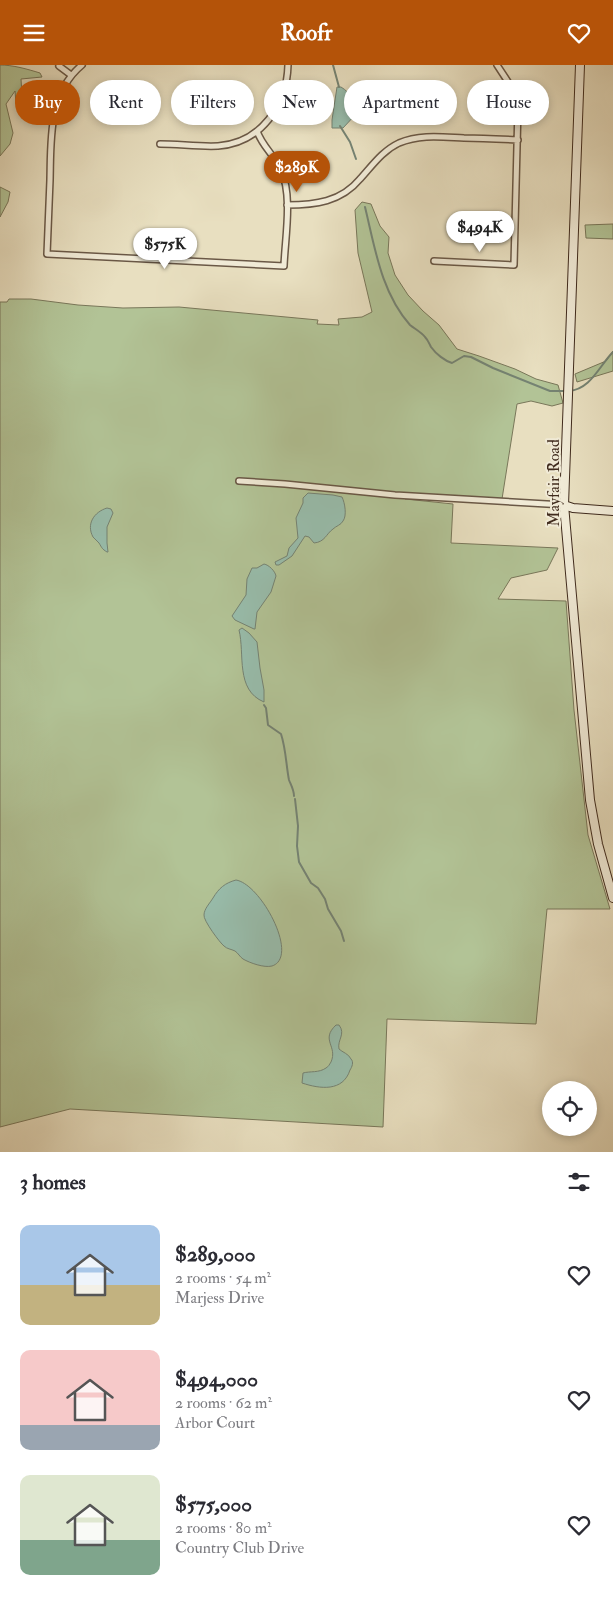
<!DOCTYPE html>
<html lang="en">
<head>
<meta charset="utf-8">
<style>
  :root { --surface:#fff; --page:#f7f7f7; --text:#2b2b33; --muted:#7c7c81; --accent:#b45309 }
  body { margin:0; font-family:"IM FELL Double Pica",serif; background:var(--page); color:var(--text); height:100vh; display:flex; flex-direction:column; font-size:19px; white-space:nowrap }
  * { box-sizing:border-box; margin:0 }
  p { font-size:16px; color:var(--muted) }
  .icon { flex:none; width:28px; height:28px; fill:none; stroke:currentColor; stroke-width:2; stroke-linecap:round; stroke-linejoin:round }
  .map { position:relative; height:1087px; overflow:hidden }
  .details { display:flex; flex-direction:column; background:var(--surface); flex:1 }
  .details>* { flex:none }
  .hud { position:absolute; left:15px; top:15px; width:584px; height:45px; display:flex; gap:10px }
  .tools { position:absolute; left:542px; top:1016px; display:grid; gap:10px }
  .tools a { display:grid; place-items:center; width:55px; height:55px; border-radius:50%; background:var(--surface); box-shadow:0 2px 8px #0003; font-size:25px }
  .price { position:absolute; translate:-50% -42px; padding:0 11px; border-radius:18px; background:#fff; color:#222; font-size:16px; line-height:32px; filter:drop-shadow(0 1px 2px #0008) }
  .price::after { content:''; position:absolute; left:50%; top:30px; width:15px; height:11px; margin-left:-8px; background:inherit; clip-path:polygon(0 0,100% 0,50% 100%) }
  .price.current { background:var(--accent); color:#fff }
  ul { padding:0; list-style:none }
  li { display:flex; align-items:center; gap:15px; height:125px; padding:0 20px }
  li span { display:grid; place-items:center; flex:none; width:140px; height:100px; border-radius:10px; color:#555 }
  li>.icon { margin-inline-start:auto }
  span .icon { width:60px; height:60px; fill:#fffc; stroke-width:1 }
  li b { font-size:21px }
  h2 { display:flex; justify-content:space-between; align-items:center; height:60px; padding:0 20px; font-size:21px }
  .pill { padding:0 18px; border-radius:22px; background:var(--surface); box-shadow:0 2px 8px #0003; font-size:18px; line-height:45px }
  .pill.current { background:var(--accent); color:#fff }
  header { display:flex; justify-content:space-between; align-items:center; height:65px; padding:0 20px; background:var(--accent); color:#fff; font-size:22px; font-weight:700 }
  .map>svg:first-child { display:block }
  .green { fill:#b2c396; stroke:#79775a }
  .water { fill:#98bdac; stroke:#758373 }
  .lines { fill:none; stroke-linecap:round; stroke-linejoin:round }
  .stream { stroke:#758373; stroke-width:2 }
  .street-casing { stroke:#6a5846; stroke-width:8 }
  .secondary-casing { stroke:#402b1d; stroke-width:10 }
  .street { stroke:#f0ead6; stroke-width:5 }
  .secondary { stroke:#f0ead6; stroke-width:8 }
  .labels { text-anchor:middle; stroke-width:4; stroke-linejoin:round; paint-order:stroke }
  .street-label { font-size:16px; fill:#402b1d; stroke:#f0ead6 }
</style>
</head>
<body>
<header><svg class="icon" aria-label="menu" viewBox="0 0 24 24"><path d="M4 6h16M4 12h16M4 18h16"/></svg>Roofr<svg class="icon" aria-label="heart" viewBox="0 0 24 24"><path d="M12 20l-8-8c-3-5 5-10 8-4 3-6 11-1 8 4z"/></svg></header>
<div class="map">
<svg width="613" height="1087" viewBox="0 0 613 1087">
  <rect width="100%" height="100%" fill="#e8dfc0"/>
  <filter id="stains"><feTurbulence type="fractalNoise" baseFrequency=".004" numOctaves="4"/><feColorMatrix values="0 0 0 0 .2 0 0 0 0 .09 0 0 0 0 .02 0 0 0 .5 -.17"/></filter>
  <radialGradient id="worn" r=".72"><stop offset=".6" stop-color="#630" stop-opacity="0"/><stop offset="1" stop-color="#630" stop-opacity=".3"/></radialGradient>
  <path class="green" d="M0 0C13 0 27 4 40 8L42 12 21 14C21 24 24 33 23 43L16 39 15 26 6 39 13 68 10 79 0 91Z
    M0 122 10 127 8 137 0 152Z
    M362 137 371 139 380 161 389 172 388 188 395 210 408 230 423 246 439 260 457 284 479 291 515 304 536 314 558 320 563 338 552 341 531 336 517 339 502 434 414 429 405 434 453 439 451 478 558 483 547 505 511 513 498 534 566 536 574 645 588 770 610 844H547L536 959 387 954 383 1062 70 1044 0 1062V237H7L9 234H31L78 240 123 243 179 242 318 255 317 259 339 260 338 254 362 252 372 247 358 188 355 145Z
    M613 159V174L586 173 585 160Z
    M613 286V306L577 317 575 309 606 296Z"/>
  <path class="water" d="M337 22H341C351 28 355 37 356 49L343 63H332V55Z
    M308 428 333 430 342 432C345 438 347 451 343 456 341 460 336 461 333 464 326 469 325 477 314 478L309 472 305 471 292 491 279 500H276L275 497 287 491 289 483 298 473 296 453 303 438V433Z
    M107 443 111 444 113 448 107 462V478L108 487H107C102 484 102 483 99 478 97 476 95 474 93 472 86 459 94 447 107 443Z
    M264 499C269 500 275 506 276 511L271 527 257 547 255 564H254L235 555 232 551 246 530 247 514 252 503H257Z
    M242 563 249 568 257 577 260 603 264 625V637C235 625 245 589 239 565Z
    M236 815C261 819 300 892 272 901 264 903 250 898 243 894 240 892 238 888 235 886 231 884 227 884 224 881 220 878 203 855 204 850 204 844 210 838 213 833 219 823 225 818 236 815Z
    M336 960H339C346 969 337 975 339 984 342 987 349 989 351 994 354 997 352 1002 350 1005 343 1027 320 1024 302 1018L303 1008C310 1006 319 1008 326 1003 329 1001 329 1000 331 997 338 981 320 975 336 960Z"/>
  <g class="lines">
    <path class="stream" d="M333 0 339 22
      M340 61 350 77 356 94
      M365 142C375 183 381 227 410 260 415 264 421 267 425 272 428 275 429 278 431 282 436 289 445 296 452 298L464 291 471 292 493 303 550 326H565
      M569 326C591 324 599 301 613 287
      M264 640 266 643 268 660 281 669C286 684 286 700 289 715 291 720 294 725 294 731
      M295 734 298 761 297 781 299 797 311 818 318 823 325 834 328 844 341 866 344 876"/>
    <defs>
      <path id="street" d="M82 0C48 28 51 75 50 115 49 140 48 165 47 189L284 201C285 173 293 131 281 105 275 91 262 81 257 66
        M59 1 71 10
        M160 79C179 79 199 82 218 81 261 78 287 40 288 0
        M287 140C315 140 341 137 360 114 372 101 382 86 399 78 420 69 442 72 464 73 482 73 500 74 518 75
        M434 196 514 200 518 42 512 23 497 0
        M239 416 285 419 395 430 564 440"/>
      <path id="secondary" d="M580 0 564 440 590 735 598 779 613 833
        M564 440 573 443 613 446"/>
    </defs>
    <use href="#street" class="street-casing"/>
    <use href="#secondary" class="secondary-casing"/>
    <use href="#street" class="street"/>
    <use href="#secondary" class="secondary"/>
  </g>
  <g class="labels">
    <g class="street-label">
      <text transform="translate(553 418) rotate(-90)" y="6">Mayfair Road</text>
    </g>
  </g>
  <rect width="100%" height="100%" filter="url(#stains)"/>
  <rect width="100%" height="100%" fill="url(#worn)"/>
</svg>
<div class="tools">
<a><svg class="icon" aria-label="locate" viewBox="0 0 24 24"><circle cx="12" cy="12" r="6"/><path d="M12 2v4M12 18v4M2 12h4M18 12h4"/></svg></a>
</div>
<b class="price current" style="left:297px;top:128px">$289K</b>
<b class="price" style="left:480px;top:188px">$494K</b>
<b class="price" style="left:165px;top:205px">$575K</b>
<div class="hud">
<a class="pill current">Buy</a>
<a class="pill">Rent</a>
<a class="pill">Filters</a>
<a class="pill">New</a>
<a class="pill">Apartment</a>
<a class="pill">House</a>
</div>
</div>
<section class="details">
<h2>3 homes<svg class="icon" aria-label="filters" viewBox="0 0 24 24"><path d="M4 7h16M4 17h16"/><circle cx="9" cy="7" r="2"/><circle cx="15" cy="17" r="2"/></svg></h2>
<ul>
<li><span style="background:linear-gradient(#a9c7e8 60%,#c2b280 0)"><svg class="icon" aria-label="home" viewBox="0 0 24 24"><path d="M3 11l9-7 9 7M6 9v11h12V9"/></svg></span><div><b>$289,000</b><p>2 rooms · 54 m²</p><p>Marjess Drive</p></div><svg class="icon" aria-label="heart" viewBox="0 0 24 24"><path d="M12 20l-8-8c-3-5 5-10 8-4 3-6 11-1 8 4z"/></svg></li>
<li><span style="background:linear-gradient(#f6c9c9 75%,#9aa5b1 0)"><svg class="icon" aria-label="home" viewBox="0 0 24 24"><path d="M3 11l9-7 9 7M6 9v11h12V9"/></svg></span><div><b>$494,000</b><p>2 rooms · 62 m²</p><p>Arbor Court</p></div><svg class="icon" aria-label="heart" viewBox="0 0 24 24"><path d="M12 20l-8-8c-3-5 5-10 8-4 3-6 11-1 8 4z"/></svg></li>
<li><span style="background:linear-gradient(#dfe7d0 65%,#7fa58c 0)"><svg class="icon" aria-label="home" viewBox="0 0 24 24"><path d="M3 11l9-7 9 7M6 9v11h12V9"/></svg></span><div><b>$575,000</b><p>2 rooms · 80 m²</p><p>Country Club Drive</p></div><svg class="icon" aria-label="heart" viewBox="0 0 24 24"><path d="M12 20l-8-8c-3-5 5-10 8-4 3-6 11-1 8 4z"/></svg></li>
</ul>
</section>
</body>
</html>
